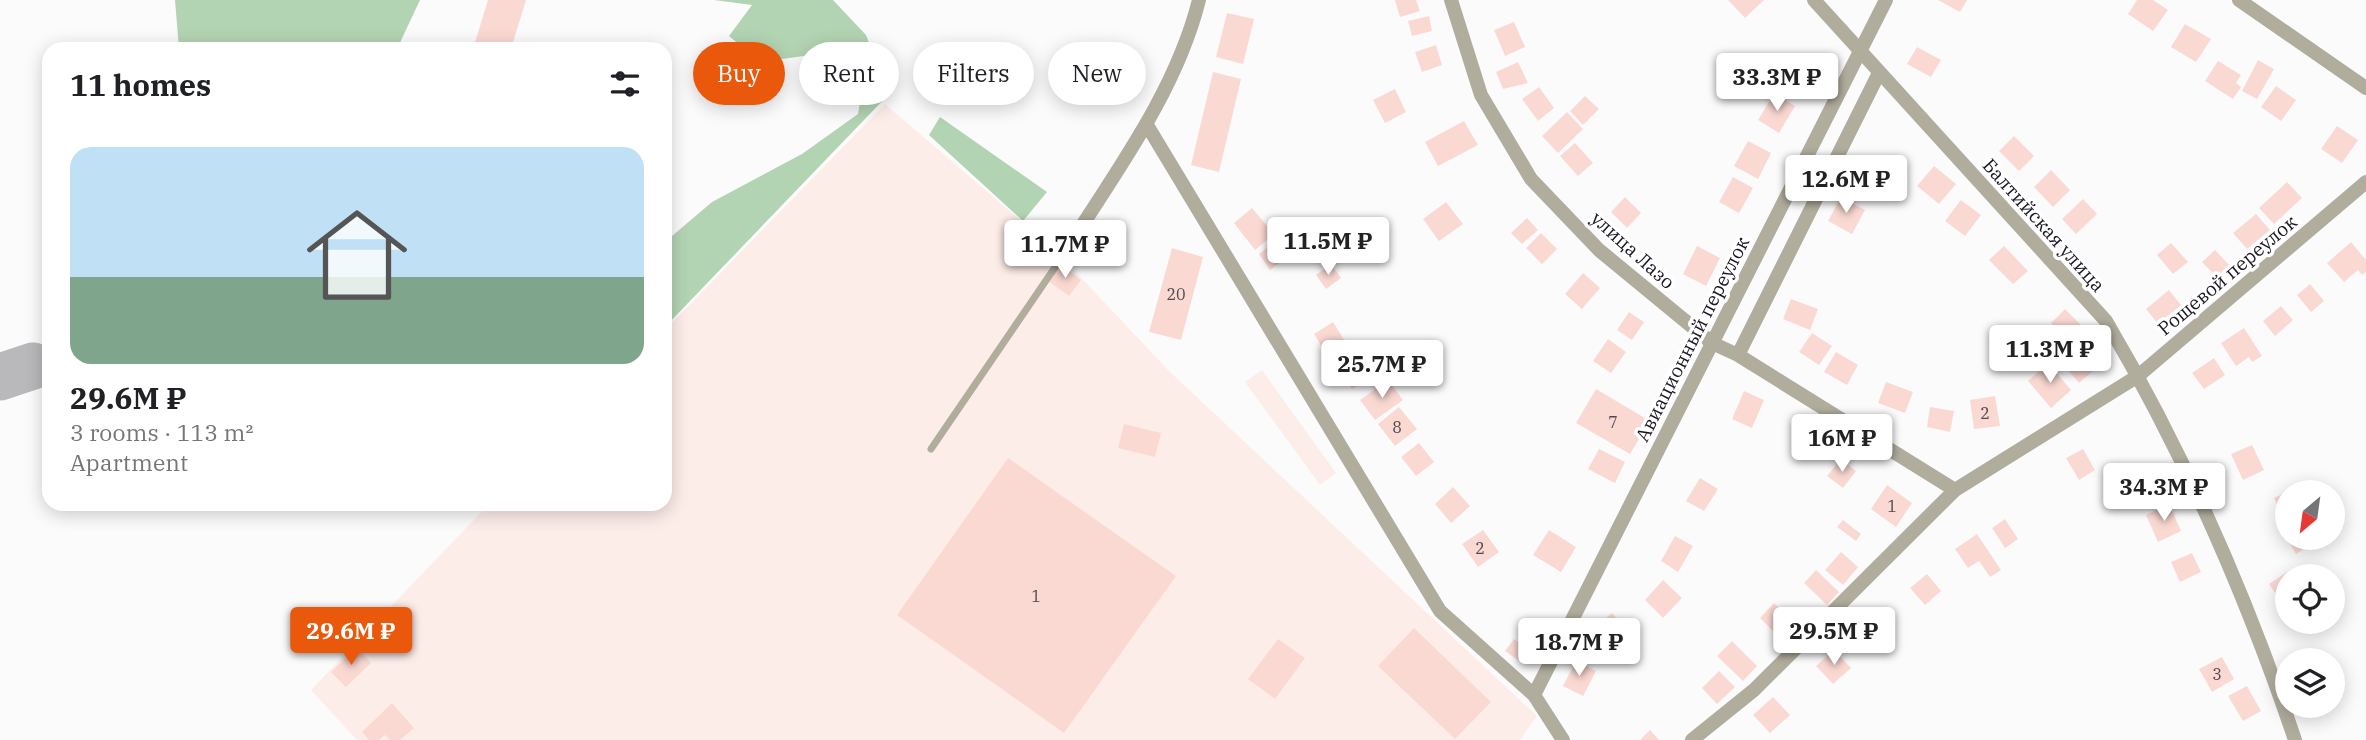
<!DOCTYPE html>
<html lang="en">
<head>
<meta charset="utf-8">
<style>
  :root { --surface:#fff; --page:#f6f6f6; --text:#202124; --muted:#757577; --line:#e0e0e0; --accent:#ea580c }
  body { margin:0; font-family:"IBM Plex Serif",serif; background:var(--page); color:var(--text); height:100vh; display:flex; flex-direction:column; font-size:26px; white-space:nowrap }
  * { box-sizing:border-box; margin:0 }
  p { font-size:23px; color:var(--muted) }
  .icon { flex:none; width:38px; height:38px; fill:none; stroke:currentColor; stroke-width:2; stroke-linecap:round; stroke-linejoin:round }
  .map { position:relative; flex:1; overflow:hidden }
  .panel { position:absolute; left:42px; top:42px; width:630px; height:469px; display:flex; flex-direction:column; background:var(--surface); border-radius:21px; box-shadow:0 4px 18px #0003 }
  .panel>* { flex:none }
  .guide { position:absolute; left:693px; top:42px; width:665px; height:63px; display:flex; gap:14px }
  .needle { width:46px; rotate:209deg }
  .buttons { position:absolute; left:2275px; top:480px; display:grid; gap:14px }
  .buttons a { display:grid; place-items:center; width:70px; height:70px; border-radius:50%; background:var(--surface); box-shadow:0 4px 18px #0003; font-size:35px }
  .price { position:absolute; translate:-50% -60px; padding:0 16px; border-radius:7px; background:#fff; color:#222; font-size:23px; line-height:46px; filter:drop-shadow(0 2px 4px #0008) }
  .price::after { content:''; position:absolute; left:50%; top:42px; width:21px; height:16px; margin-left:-10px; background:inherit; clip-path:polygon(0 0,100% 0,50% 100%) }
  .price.active { background:var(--accent); color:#fff }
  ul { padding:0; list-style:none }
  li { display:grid; align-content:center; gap:14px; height:371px; padding:0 28px }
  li+li { border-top:2px solid var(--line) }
  li span { display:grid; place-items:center; height:217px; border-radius:21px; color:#555 }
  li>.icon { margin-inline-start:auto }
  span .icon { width:126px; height:126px; fill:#fffc; stroke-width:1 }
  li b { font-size:30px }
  h2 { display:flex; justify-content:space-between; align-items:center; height:84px; padding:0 28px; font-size:30px }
  .tag { padding:0 24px; border-radius:32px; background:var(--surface); box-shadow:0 4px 18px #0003; font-size:24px; line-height:63px }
  .tag.active { background:var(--accent); color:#fff }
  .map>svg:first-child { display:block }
  .industrial { fill:#fdede9 }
  .forest { fill:#b3d4b2 }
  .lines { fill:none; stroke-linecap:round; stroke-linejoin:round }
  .taxiway { stroke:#b9b8bb; stroke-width:47 }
  .building { fill:#fbd9d3 }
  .service { stroke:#b1ad9d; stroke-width:7 }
  .minor { stroke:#b1ad9d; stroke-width:14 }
  .labels { text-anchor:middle; stroke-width:7; stroke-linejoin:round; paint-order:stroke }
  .number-label { font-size:16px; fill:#52474e }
  .street-label { font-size:19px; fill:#1a1622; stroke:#fff }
</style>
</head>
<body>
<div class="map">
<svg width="2366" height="740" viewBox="0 0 2366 740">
  <rect width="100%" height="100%" fill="#fbfbfb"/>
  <path class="industrial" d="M885 104 1053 248 1169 371 1537 716 1520 740H357L311 690 489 504H665V330Z
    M1262 370 1336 473 1320 485 1245 382Z"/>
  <path class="forest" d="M175 0H420L397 49H179Z
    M714 0H833L866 35 889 94 665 327V242L712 202 802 154 858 114 862 90 841 70 811 55 760 62 729 36 752 5Z
    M940 117 1047 192 1023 221 929 135Z"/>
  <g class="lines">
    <path class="taxiway" d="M0 377 33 366"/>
  </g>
  <path class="building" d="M488 0H526L511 49H473Z
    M1395 0H1416L1420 11 1400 17Z
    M1728 0H1764L1745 18Z
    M1938 0H1967L1960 12Z
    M2137 0H2153L2168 10 2153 31 2128 14Z
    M1227 13 1254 19 1243 64 1216 57Z
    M1429 16 1432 31 1412 36 1408 21Z
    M1514 22 1525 47 1505 56 1494 30Z
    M2185 24 2211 39 2196 62 2171 47Z
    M1436 45 1442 65 1422 72 1415 52Z
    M1917 47 1941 60 1931 77 1907 64Z
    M1791 56 1814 68 1803 89 1781 78Z
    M2258 60 2274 69 2257 99 2242 91Z
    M2218 61 2241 75 2236 83 2241 87 2233 99 2205 81Z
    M1518 62 1528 83 1503 89 1496 72Z
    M1213 72 1241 79 1219 172 1191 165Z
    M2276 86 2296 100 2281 121 2261 107Z
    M1539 87 1554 108 1538 121 1522 99Z
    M1395 89 1406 112 1385 123 1373 100Z
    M1774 94 1795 106 1779 133 1758 120Z
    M1585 96 1599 109 1583 125 1570 111Z
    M1567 112 1583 129 1558 153 1542 136Z
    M1464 121 1478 145 1438 166 1425 142Z
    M2337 126 2358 140 2342 163 2321 149Z
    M2014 136 2034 156 2019 171 1999 151Z
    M1748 141 1771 153 1758 179 1734 166Z
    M1575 143 1593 163 1578 176 1560 156Z
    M1934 166 1956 184 1939 204 1917 186Z
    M2051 170 2070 190 2053 207 2034 187Z
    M1733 177 1753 188 1739 213 1719 202Z
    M2287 182 2302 198 2274 224 2259 208Z
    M1625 197 1641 213 1627 228 1611 212Z
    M1841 197 1865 210 1852 234 1828 221Z
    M2083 199 2097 214 2076 234 2062 219Z
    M1961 200 1981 215 1965 236 1945 221Z
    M1446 202 1463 224 1439 241 1423 219Z
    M1252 208 1274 234 1255 250 1234 223Z
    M2256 214 2270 230 2247 249 2233 233Z
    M1527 218 1538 230 1522 244 1511 233Z
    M1541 233 1557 249 1542 264 1526 248Z
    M1279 238 1291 254 1270 270 1259 254Z
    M2351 242 2366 260V272L2362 275 2358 270 2344 282 2327 263Z
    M2171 243 2188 262 2173 274 2157 255Z
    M1697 246 1720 258 1706 286 1683 274Z
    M2004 246 2028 271 2013 284 1989 260Z
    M1172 248 1203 257 1181 340 1149 332Z
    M2215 250 2231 267 2218 279 2202 262Z
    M1061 264 1081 280 1069 296 1048 281Z
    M1331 264 1341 278 1326 289 1316 275Z
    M1583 273 1600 288 1582 309 1565 294Z
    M2310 284 2324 301 2311 312 2297 295Z
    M2169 290 2181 305 2158 324 2146 309Z
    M1791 299 1818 309 1810 330 1783 319Z
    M2281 306 2293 320 2275 336 2263 321Z
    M2065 309 2084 328 2070 342 2051 323Z
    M1629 312 1644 322 1632 340 1617 330Z
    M1333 322 1348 346 1329 358 1314 334Z
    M2244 328 2262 356 2252 362 2249 357 2236 366 2221 343Z
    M1812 333 1832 346 1819 365 1799 352Z
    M1608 339 1626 352 1611 373 1593 361Z
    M2085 345 2101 364 2079 383 2063 364Z
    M1836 352 1858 365 1847 385 1824 372Z
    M2214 358 2225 375 2204 389 2192 373Z
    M1356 362 1368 379 1352 389 1340 373Z
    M2048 363 2071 390 2051 408 2028 381Z
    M1388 380 1403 400 1375 420 1360 400Z
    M1886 382 1913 392 1905 413 1878 403Z
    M1596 389 1650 421 1630 454 1576 423Z
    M1744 391 1764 400 1752 428 1732 419Z
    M1995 396 2000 426 1974 429 1970 400Z
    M1399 407 1417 429 1395 446 1378 424Z
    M1930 407 1954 411 1950 432 1927 427Z
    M1124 424 1161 433 1155 457 1118 448Z
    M1419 443 1434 462 1416 476 1401 457Z
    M2252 445 2264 470 2243 480 2231 454Z
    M1599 449 1625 462 1615 483 1588 469Z
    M2083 449 2095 470 2079 480 2066 458Z
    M1008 458 1176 576 1064 733 897 615Z
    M1841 459 1856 471 1843 488 1827 476Z
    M1700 478 1718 489 1704 511 1686 501Z
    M1887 485 1912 503 1896 527 1871 509Z
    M1453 487 1470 506 1451 523 1435 504Z
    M2287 492V522L2285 523 2274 498Z
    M2169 504 2181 531 2158 542 2146 515Z
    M2005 519 2018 539 2005 548 1992 528Z
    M1843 520 1861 534 1856 541 1837 527Z
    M1483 530 1499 552 1478 567 1462 544Z
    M1549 530 1576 547 1561 572 1533 555Z
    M1977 534 2001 570 1990 577 1979 561 1968 568 1955 549Z
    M1675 536 1693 546 1678 572 1661 561Z
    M2289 537H2310L2314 543 2296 554 2287 539Z
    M1841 552 1858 567 1843 585 1825 570Z
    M2192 553 2201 572 2180 582 2171 562Z
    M1816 570 1839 592 1827 605 1804 583Z
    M2287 572 2290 576H2287L2285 608 2269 584Z
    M1927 574 1941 591 1925 605 1910 588Z
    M1663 580 1682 598 1663 618 1645 600Z
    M1774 603 1799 626 1784 642 1760 618Z
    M1612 613 1628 632 1610 648 1593 629Z
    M1414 628 1491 702 1455 739 1378 666Z
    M1278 639 1305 658 1275 699 1248 679Z
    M1514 639 1531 651 1522 663 1505 651Z
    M1732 641 1757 666 1743 681 1717 656Z
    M357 647 371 663 346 687 331 672Z
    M1834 650 1851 668 1833 684 1816 666Z
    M2222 657 2234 679 2212 692 2199 669Z
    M1576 661 1596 671 1583 696 1563 686Z
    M1719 671 1735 687 1717 704 1702 688Z
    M2247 686 2261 711 2243 721 2228 696Z
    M1773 697 1790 715 1770 733 1753 715Z
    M392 703 414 728 400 740H390L385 735 379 740H369L362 732Z
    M1650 730 1659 740H1640Z"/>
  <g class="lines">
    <path class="service" d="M931 449 1062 257"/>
    <path class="minor" d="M1451 0 1481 95 1531 179 1599 250 1712 343 1738 355 1955 490
      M1814 0 2106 321C2184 453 2246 595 2295 740
      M2239 0 2366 88
      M1147 125 1440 611 1534 695 1563 740
      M1062 257C1113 175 1175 95 1199 0
      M1738 355 1879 73
      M1534 695 1886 0
      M1692 740 1754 690 1955 490 2138 376 2366 182"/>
  </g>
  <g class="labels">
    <g class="number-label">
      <text x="1176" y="300">20</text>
      <text x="1985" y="419">2</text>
      <text x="1613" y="428">7</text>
      <text x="1397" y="433">8</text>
      <text x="1892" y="512">1</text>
      <text x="1480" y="554">2</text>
      <text x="1036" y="602">1</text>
      <text x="2217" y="680">3</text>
    </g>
    <g class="street-label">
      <text transform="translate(2044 225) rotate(48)" y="7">Балтийская улица</text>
      <text transform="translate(1633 250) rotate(42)" y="7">улица Лазо</text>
      <text transform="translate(2227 275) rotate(-40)" y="7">Рощевой переулок</text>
      <text transform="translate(1692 339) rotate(-63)" y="7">Авиационный переулок</text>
    </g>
  </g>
</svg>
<div class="buttons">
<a><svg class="needle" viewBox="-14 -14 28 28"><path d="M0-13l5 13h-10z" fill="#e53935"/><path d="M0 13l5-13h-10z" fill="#757577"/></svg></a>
<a><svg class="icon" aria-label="locate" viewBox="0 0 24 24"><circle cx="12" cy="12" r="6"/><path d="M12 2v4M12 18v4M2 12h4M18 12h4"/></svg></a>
<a><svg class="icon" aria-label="layers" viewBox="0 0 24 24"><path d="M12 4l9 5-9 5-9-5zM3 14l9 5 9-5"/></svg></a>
</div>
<b class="price" style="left:1777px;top:113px">33.3M ₽</b>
<b class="price" style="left:1846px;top:215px">12.6M ₽</b>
<b class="price" style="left:1328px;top:277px">11.5M ₽</b>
<b class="price" style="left:1065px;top:280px">11.7M ₽</b>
<b class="price" style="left:2050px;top:385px">11.3M ₽</b>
<b class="price" style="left:1382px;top:400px">25.7M ₽</b>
<b class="price" style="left:1842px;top:474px">16M ₽</b>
<b class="price" style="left:2164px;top:523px">34.3M ₽</b>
<b class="price active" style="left:351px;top:667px">29.6M ₽</b>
<b class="price" style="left:1834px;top:667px">29.5M ₽</b>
<b class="price" style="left:1579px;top:678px">18.7M ₽</b>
<div class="guide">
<a class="tag active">Buy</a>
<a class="tag">Rent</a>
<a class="tag">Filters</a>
<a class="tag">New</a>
</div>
<section class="panel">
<h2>11 homes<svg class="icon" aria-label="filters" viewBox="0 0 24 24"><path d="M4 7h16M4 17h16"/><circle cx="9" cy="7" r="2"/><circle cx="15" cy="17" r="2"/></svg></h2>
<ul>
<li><span style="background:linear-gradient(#bfe0f5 60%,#7fa58c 0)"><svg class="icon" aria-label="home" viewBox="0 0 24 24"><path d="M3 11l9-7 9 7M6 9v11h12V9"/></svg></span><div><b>29.6M ₽</b><p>3 rooms · 113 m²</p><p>Apartment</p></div></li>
</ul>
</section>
</div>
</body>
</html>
